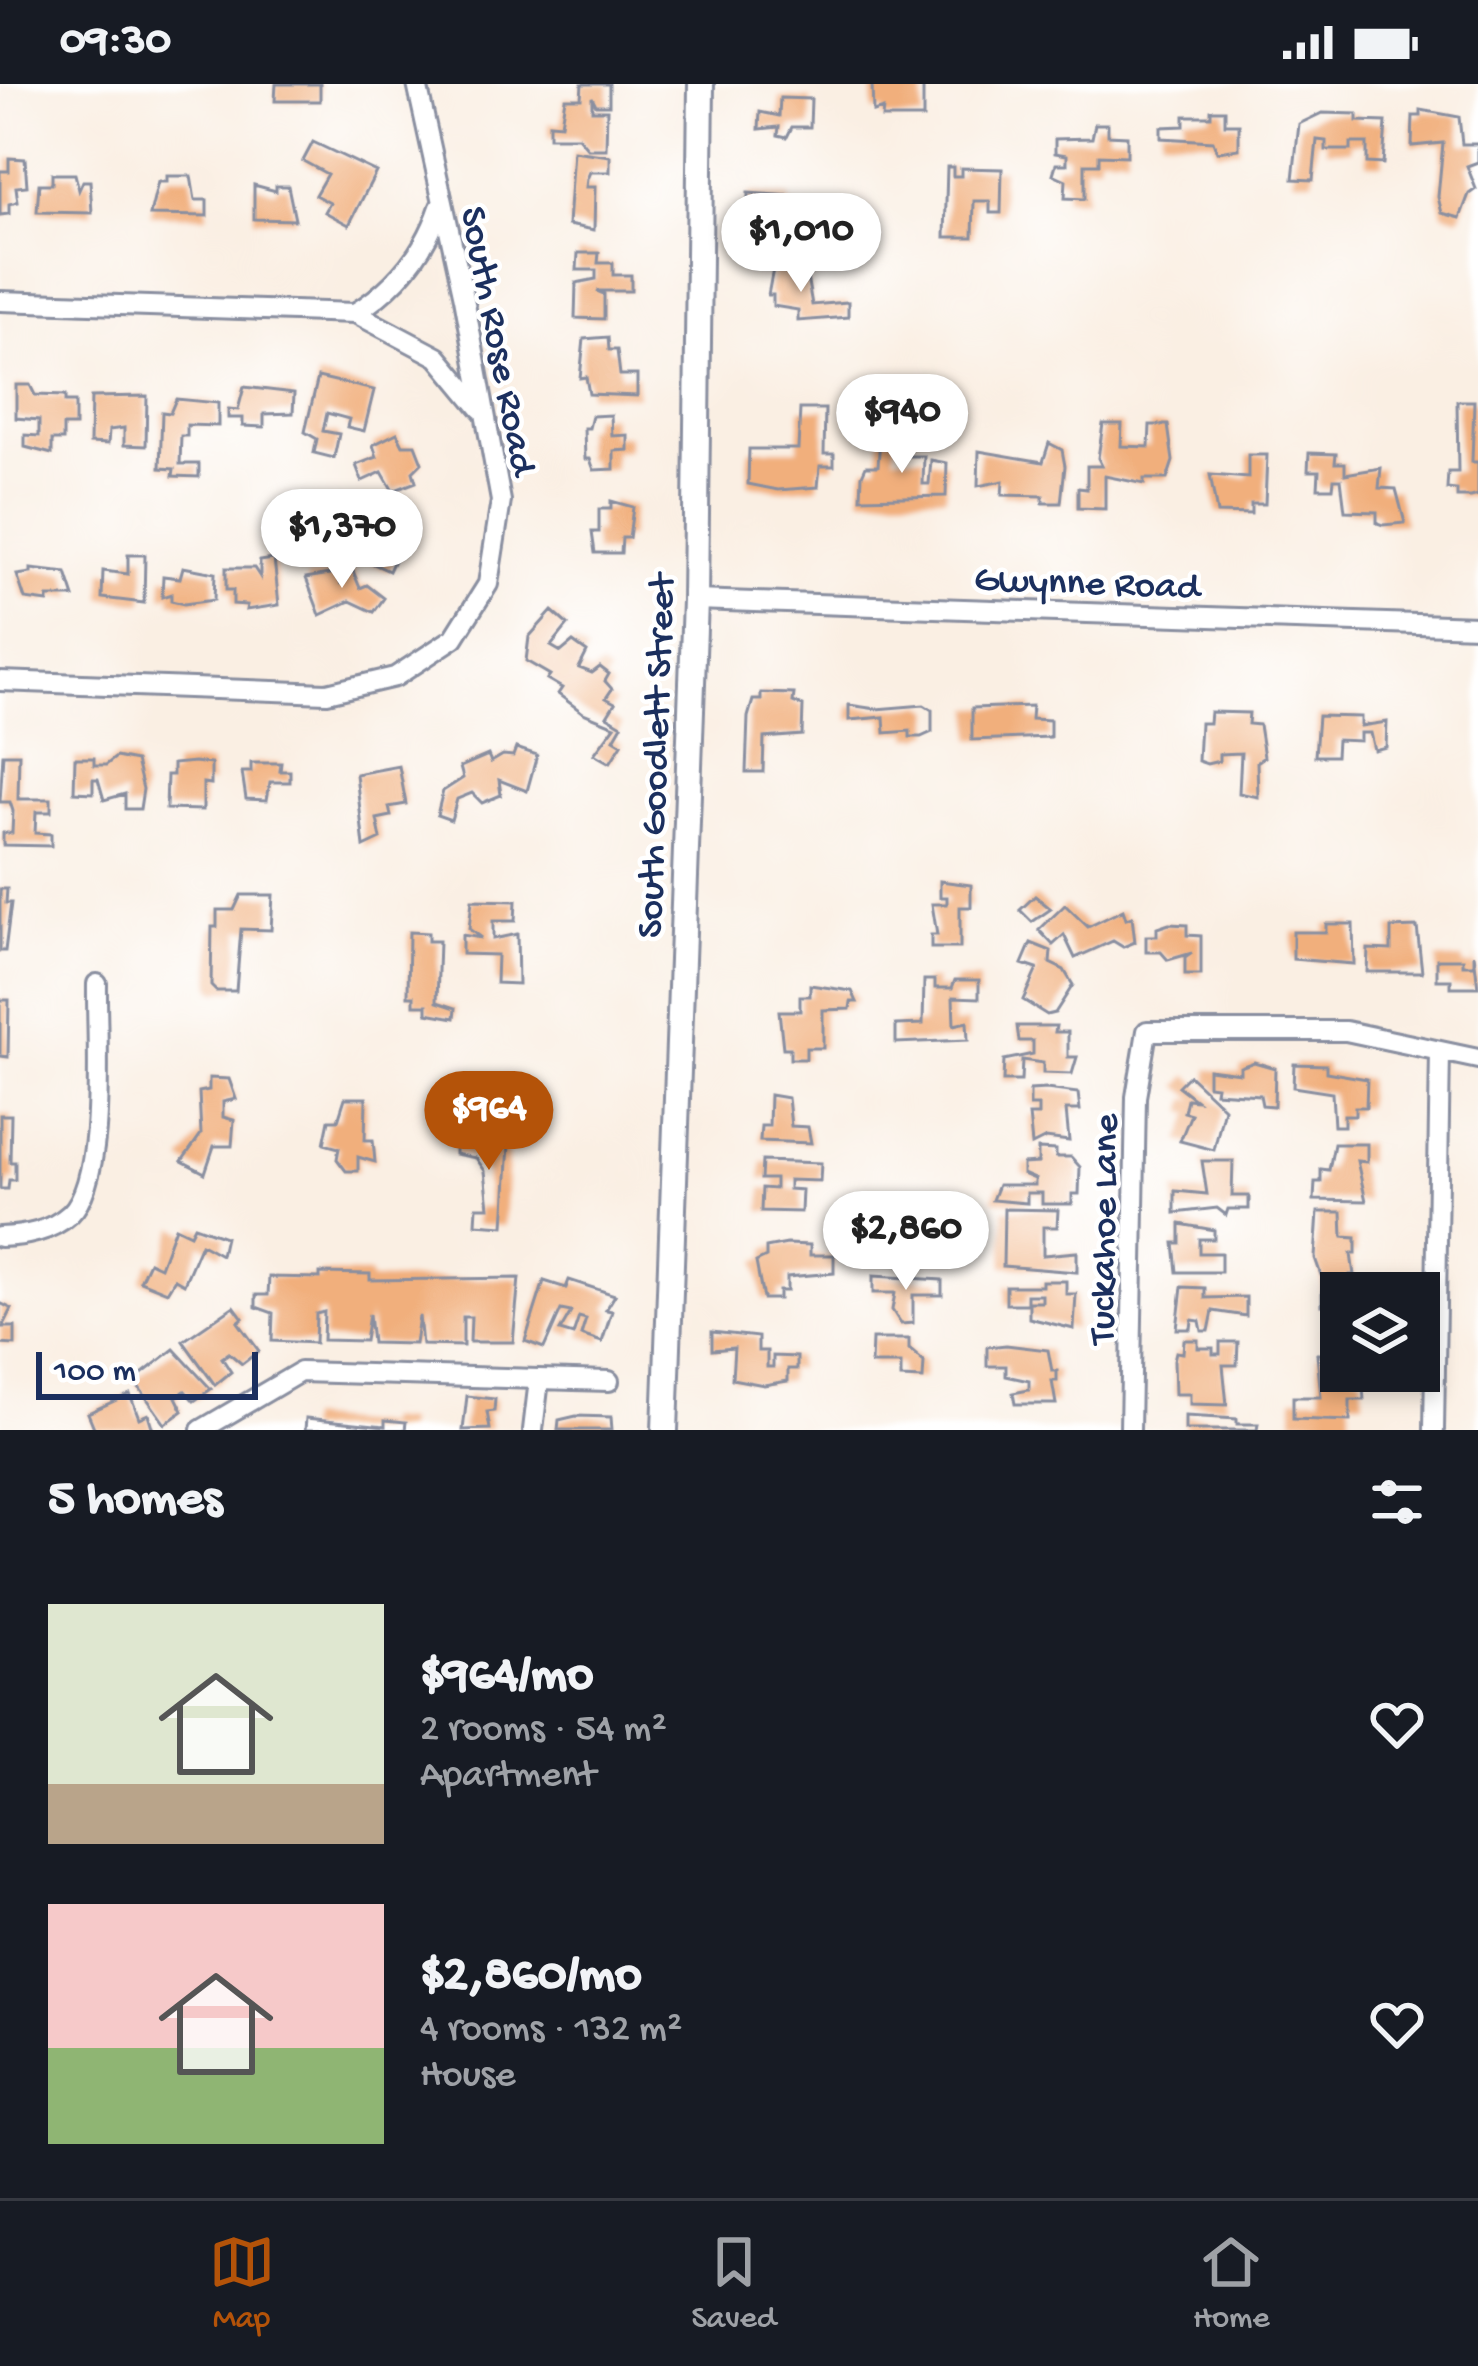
<!DOCTYPE html>
<html lang="en">
<head>
<meta charset="utf-8">
<style>
  :root { --surface:#171b24; --page:#20242c; --text:#f1f3f6; --muted:#9ea1a6; --line:#363941; --accent:#b45309 }
  body { margin:0; font-family:"Gochi Hand",sans-serif; background:var(--page); color:var(--text); height:100vh; display:flex; flex-direction:column; font-size:45px; white-space:nowrap }
  * { box-sizing:border-box; margin:0 }
  p { font-size:39px; color:var(--muted) }
  .icon { flex:none; width:66px; height:66px; fill:none; stroke:currentColor; stroke-width:2; stroke-linecap:round; stroke-linejoin:round }
  .map { position:relative; height:1346px; overflow:hidden }
  .details { display:flex; flex-direction:column; background:var(--surface); flex:1 }
  .details>* { flex:none }
  .controls { position:absolute; left:1320px; top:1188px; display:grid; gap:24px }
  .controls a { display:grid; place-items:center; width:120px; height:120px; border-radius:0px; background:var(--surface); box-shadow:0 6px 18px #0003; font-size:60px }
  .scale { position:absolute; left:36px; bottom:30px; width:222px; box-sizing:border-box; padding-left:12px; border:6px solid #1b2f5e; border-top:0; font-size:33px; line-height:42px; white-space:nowrap; color:#1b2f5e; -webkit-text-stroke:9px #fff; paint-order:stroke }
  .price { position:absolute; translate:-50% -102px; padding:0 27px; border-radius:42px; background:#fff; color:#222; font-size:39px; line-height:78px; filter:drop-shadow(0 3px 6px #0008) }
  .price::after { content:''; position:absolute; left:50%; top:72px; width:36px; height:27px; margin-left:-18px; background:inherit; clip-path:polygon(0 0,100% 0,50% 100%) }
  .price.active { background:var(--accent); color:#fff }
  ul { padding:0; list-style:none }
  li { display:flex; align-items:center; gap:36px; height:300px; padding:0 48px }
  li span { display:grid; place-items:center; flex:none; width:336px; height:240px; border-radius:0px; color:#555 }
  li>.icon { margin-inline-start:auto }
  span .icon { width:144px; height:144px; fill:#fffc; stroke-width:1 }
  li b { font-size:51px }
  h2 { display:flex; justify-content:space-between; align-items:center; height:144px; padding:0 48px; font-size:51px }
  .status { display:flex; justify-content:space-between; align-items:center; height:84px; padding:0 60px; background:var(--surface); direction:ltr }
  .status svg { height:33px; fill:currentColor }
  .dock { display:flex; justify-content:space-around; align-items:center; height:168px; border-top:3px solid var(--line); background:var(--surface); font-size:33px; color:var(--muted) }
  .dock a { display:grid; justify-items:center; gap:6px }
  .dock .active { color:var(--accent) }
  .map>svg:first-child { display:block }
  .building { fill:#f1af7b }
  .lines { fill:none; stroke-linecap:round; stroke-linejoin:round }
  .street-casing { stroke:#8a8fa0; stroke-width:24 }
  .secondary-casing { stroke:#8a8fa0; stroke-width:30 }
  .street { stroke:#fff; stroke-width:18 }
  .secondary { stroke:#fff; stroke-width:24 }
  .labels { text-anchor:middle; stroke-width:9; stroke-linejoin:round; paint-order:stroke }
  .street-label { font-size:39px; fill:#1b2f5e; stroke:#fff }
</style>
</head>
<body>
<div class="status"><b>09:30</b><svg viewBox="0 0 49 12"><path d="M0 12V9h3v3zM5 12V6h3v6zM10 12V3h3v9zM15 12V0h3v12zM26 1h20v11H26zM47 4h2v5h-2z"/></svg></div>
<div class="map">
<svg width="1478" height="1346" viewBox="0 0 1478 1346">
  <rect width="100%" height="100%" fill="#fff"/>
  <filter id="ink" filterUnits="userSpaceOnUse"><feTurbulence type="fractalNoise" baseFrequency=".00833" numOctaves="2"/><feDisplacementMap in="SourceGraphic" scale="24" xChannelSelector="R" yChannelSelector="G"/><feConvolveMatrix kernelMatrix="1 2 1 2 8 2 1 2 1" color-interpolation-filters="sRGB"/></filter>
  <filter id="wash" filterUnits="userSpaceOnUse"><feTurbulence type="fractalNoise" baseFrequency=".004" numOctaves="4" result="noise"/><feDisplacementMap in="SourceGraphic" scale="48" xChannelSelector="R" yChannelSelector="G"/><feGaussianBlur stdDeviation="2.7" result="paint"/><feColorMatrix in="noise" values="0 0 0 0 0 0 0 0 0 0 0 0 0 0 0 0 0 1.4 0 .05"/><feComposite in="paint" operator="in"/></filter>
  <g filter="url(#wash)">
    <rect width="100%" height="100%" fill="#faefe3"/>
    <g id="blocks">
      <path class="building" d="M276 0H320V17H275Z
        M582 0H609V21H596L592 13V26H607L606 65H588L578 53H549V39L561 40 565 14H581Z
        M872 0 923 3V34H882L883 25 873 28Z
        M780 14 811 15 810 43H792L787 53 778 51 779 43 759 45 760 28 779 32Z
        M1211 26H1225V40H1239V65L1217 68 1213 57 1161 54V43L1184 42V32H1211Z
        M1421 26 1459 33 1462 60H1478V78L1467 82 1476 105 1469 110 1460 134 1442 129 1438 113 1443 59 1412 62 1413 32H1421Z
        M1322 29 1357 30V37L1386 38 1383 80 1367 79V59H1351V66H1326V57L1317 56 1313 96 1293 95 1299 40Z
        M1095 40H1108V51L1127 52V72L1099 71V80H1085V115L1065 114 1066 96 1053 90 1056 80H1067V71L1055 69V55L1092 54Z
        M313 58 376 88 349 141 325 128 330 119 315 111 327 90 303 77Z
        M573 67 610 72V88H590L587 95 586 103H595L594 146 568 141Z
        M9 74 25 75 27 102 16 103 18 118 9 120V130L0 131V87H9Z
        M947 83H953V92H961V84L1002 85 1001 129H990V117H974L973 153H945Z
        M52 90H75L79 106 83 97H90L92 129 37 128 39 100H52Z
        M167 92H191L195 116H207V132L150 131 158 98H167Z
        M254 101 276 107V102H288L295 136 254 135Z
        M748 109 790 112V121H798V139H804V163H777V150H768L769 123 748 126Z
        M578 169H599L598 179H613V191H631V207H597L604 210V235L575 234 576 199 596 195V186H577Z
        M774 180 805 181 812 221 848 218V233L798 237V226L773 222V211H768Z
        M608 253 609 266H617L620 291H637V312L589 310 586 293 580 294 584 255Z
        M318 293 374 306 364 347 347 343 349 335 327 329 323 347 339 350 334 374 314 369 317 355 305 348Z
        M16 301H30L35 311 65 312V318H75V342H63V356H52V370L25 363V351L39 352V336L16 334Z
        M244 303 294 309 293 329 264 330V343L243 342V334H228V325L238 326Z
        M147 312 146 362 124 361V344L109 346 108 360 90 359 91 313Z
        M176 315 218 319V342L187 341V352H181L180 380H199V393L173 392 174 385 160 384 162 328 170 329Z
        M1457 317H1474L1472 378H1478V411L1471 413H1457V406L1447 405 1448 388H1458Z
        M800 325H825L824 370H834V382H820L818 403 778 406 748 400 749 365H798Z
        M611 331 612 352 628 351V366L614 367V385L594 386 590 375H585L584 344H589L592 332Z
        M1103 340H1122L1121 362 1149 363 1150 341H1168L1173 377 1167 395H1144V400L1105 392V425L1078 424V404L1087 405V382H1102L1098 374Z
        M397 349 403 361H415L422 379 413 388 416 398 393 407 382 388 362 397 356 381 377 373 373 361Z
        M880 354H896L894 372H924L923 400H929L931 376 947 379 946 412 861 414 862 391 866 382H878Z
        M1049 359 1062 366 1065 382 1061 419H1043V412L1002 411 1003 397 978 402 979 367 1043 378Z
        M1309 369 1336 370 1335 379H1345V390L1381 384 1379 404 1396 405 1405 439 1383 441 1377 439V428L1345 427 1341 395H1334L1333 404H1318L1319 387H1308Z
        M1248 371H1267L1265 420H1251V430L1217 429 1210 391 1248 394Z
        M611 417 633 423 629 454H622L621 469H595L592 448H599V425H611Z
        M400 437 410 442 389 487 363 475 379 440 395 447Z
        M128 471H145L144 519 102 514 103 487 128 490Z
        M274 475 279 521 246 526 247 521 233 520V506H226V484H254L260 493V477Z
        M349 477 360 504 367 501 384 514 374 528 350 517 320 531 306 494 336 489 341 501 336 482Z
        M183 483 215 489 214 516 184 520 171 517V510L162 513 163 492 180 494Z
        M31 485 66 489 74 513H48V518L25 515 17 491 31 489Z
        M552 527 568 541 551 562 561 568 573 558 587 568 579 584 592 589 600 583 609 590 605 597 612 605 606 614 615 619 607 632 622 641 614 655 622 660 610 679 594 670 615 642 583 629 558 610 562 604 547 595 550 591 526 577 529 553Z
        M761 609 794 610 793 618 803 622 802 651 764 654 763 688H746L748 633 753 616H761Z
        M849 621 876 625 924 621 932 626V648L921 653H910V647L885 649 884 633 849 636Z
        M1032 622 1031 635 1050 636V653L972 656V624Z
        M1210 628 1249 629 1248 640 1259 641 1264 673 1257 678 1258 713 1239 709 1241 669 1219 670V677L1207 680 1198 677 1200 639H1209Z
        M1318 632 1361 633V642L1387 638 1386 663 1374 666 1370 649H1360V657L1337 656 1336 672H1315Z
        M516 664 537 671 527 707 499 696 501 711 482 719 472 709 457 715 451 736 437 731 443 707 463 694 460 683 488 671 491 678 503 671 513 672Z
        M3 670H19L18 715H51V728H36L35 749 51 750V762L3 761V749H12L13 727 10 718H0Z
        M116 673 136 677 143 705 140 725H125V710L104 716 98 695H93V709L74 708 75 674H94V681H106Z
        M194 678 211 680V700L203 699V726L166 725 167 691H173V680Z
        M251 679H281L280 687H290V698H270L267 716 246 715 242 688H251Z
        M399 682 406 720 389 723 391 732 377 735 381 755 364 763 356 690Z
        M940 797 971 801V823H960V864H931V851H937L932 820H947V813H940Z
        M0 805H7L6 819H11L5 867H0Z
        M241 811H273L271 846 241 845 236 907H216L211 902 212 843H217V826H234Z
        M1035 812 1051 825 1032 838 1020 826Z
        M472 816 516 817 515 837H493V855L517 850 518 900 496 899 497 871 462 870V851L481 854 469 845Z
        M1065 821 1088 843 1123 826 1126 835 1132 833 1135 858 1123 863 1113 857 1075 874 1064 851 1053 861 1039 846Z
        M1169 840 1187 841V851L1201 852V891H1185V874L1192 869 1168 876 1161 868H1146V852H1157V844Z
        M1326 840H1353L1354 880 1293 875V848H1326Z
        M1417 843 1422 888H1367L1368 865 1391 866V844Z
        M409 848 428 849V857H439L437 918 456 924 455 934 427 929V921H414V912H408Z
        M1031 859 1051 867 1050 879 1064 886 1073 901 1055 929 1047 931 1023 916 1037 885 1022 880Z
        M1474 870 1478 903H1451V896H1437V875H1463V881H1474Z
        M924 896H935V904H952L955 896H979V914L953 913 954 941 967 938 968 956 896 959V941L923 940Z
        M810 901 852 907 857 918H851L850 925 823 926V964H806V975H790V964H783L779 927H800V912H810Z
        M0 916H9L8 973 0 972Z
        M1017 942H1056L1055 948H1068V973H1077L1072 990 1043 989V979L1022 976 1021 997H1003L1004 976 1033 970V957H1019Z
        M1254 978 1275 984 1274 1022 1262 1021 1260 1011 1215 1008 1216 1002 1208 1001V985L1240 989V983Z
        M1294 980 1326 981V988L1367 995 1366 1023H1355V1031H1344V1042H1334L1332 1009 1293 1003Z
        M1189 991 1224 1024 1214 1066 1180 1057 1191 1030 1184 1028 1187 1015 1196 1016 1178 1002Z
        M209 994 229 995 236 1015 223 1018V1033L234 1036 232 1062H214L205 1089 182 1077 201 1050 199 1008 209 1006Z
        M1046 1005 1078 1009 1080 1026H1066L1069 1057 1046 1054 1032 1061 1029 1031H1038V1022H1030V1006Z
        M770 1011 788 1014 791 1042 808 1043 811 1059 760 1057 761 1042H769Z
        M345 1014H366L365 1056H373L375 1078 358 1073V1087H346L337 1075 339 1064 324 1060 329 1036H338Z
        M0 1031H11L10 1078H15V1096H9L8 1105H0Z
        M478 1044 509 1060 504 1142 476 1140 477 1123H489L485 1087 476 1074 455 1070V1053H476Z
        M1334 1060H1367V1078L1357 1077 1366 1117 1314 1116 1315 1098H1321V1085L1329 1086Z
        M1038 1065 1056 1066V1073H1071L1080 1083 1079 1110H1072V1120H1042V1109H1027V1119L992 1116 998 1101H1035V1095L1023 1090V1080L1038 1079Z
        M762 1077 821 1079 820 1097 789 1096V1105L802 1106 801 1128 761 1127 762 1104 775 1105V1095H761Z
        M1202 1077H1233L1232 1112H1249V1125H1228L1226 1131 1217 1124 1175 1129V1107L1207 1110Z
        M1004 1125 1058 1126 1057 1143H1043V1171L1077 1168V1188L1003 1182Z
        M1318 1128H1342L1343 1153 1356 1154V1170H1351L1354 1191H1350L1348 1209H1341V1222L1322 1221V1194L1315 1174Z
        M1180 1140 1214 1146V1155H1199V1169H1221V1188H1177L1174 1159H1180Z
        M194 1142 225 1153 221 1171 201 1160 184 1200 175 1195 167 1208 140 1197 149 1178 160 1183 175 1143 190 1150Z
        M787 1160 810 1161V1171H834V1189L787 1193V1207H779V1215H763L756 1178 766 1173V1164Z
        M320 1189 370 1190V1196L519 1194 513 1258H470L471 1233H463V1262L422 1261 419 1232 415 1260 372 1259 369 1230 365 1257 323 1256 324 1228 316 1230 315 1259 272 1257 273 1229 256 1223V1211H268L269 1193 320 1194Z
        M873 1192 942 1196V1211H913V1239L901 1240 892 1226 895 1209H873Z
        M569 1196 615 1211 606 1226 612 1227 602 1258 581 1251 586 1235 579 1233 573 1251 560 1247 571 1228 561 1226 544 1264 525 1257 544 1197 566 1204Z
        M1042 1197H1066V1210H1076L1074 1245 1029 1234V1218H1042V1211H1027V1220H1006V1202H1042Z
        M1182 1203 1205 1204V1214L1246 1213V1232L1213 1227 1209 1247H1202L1200 1237 1192 1236 1191 1245H1177Z
        M0 1219 12 1225 3 1243H15V1261L0 1260Z
        M234 1222 243 1234 238 1238 259 1267 242 1280 229 1269 222 1274 231 1288 215 1301 183 1257Z
        M1328 1247 1341 1248V1287L1362 1292 1364 1316H1350V1337L1293 1335V1313H1321L1317 1270H1325Z
        M712 1248 758 1253V1267H767V1283H773V1272L797 1273V1285H788V1297L764 1301 732 1295 734 1264 712 1266Z
        M872 1255H909V1265L924 1278 923 1295 901 1294V1280H871Z
        M1184 1256H1198V1264H1213V1270H1220V1258H1238L1237 1281H1223L1227 1321 1190 1320V1310H1175L1174 1276 1176 1268 1183 1269Z
        M1006 1261 1048 1266 1052 1287H1057V1297H1052L1056 1320H1015L1013 1309 1029 1306V1297L1006 1292V1282H987V1263Z
        M174 1265 211 1305 194 1317 185 1307 176 1313 183 1327 165 1340 134 1296Z
        M130 1310 139 1334 148 1330 153 1346H95L88 1329Z
        M467 1312 495 1315 494 1327 487 1328 490 1345 463 1346Z
        M576 1332 611 1333 612 1346H558L559 1336Z
        M1185 1332 1237 1335V1340H1258L1257 1346H1185Z
        M306 1334 385 1342V1336L406 1338 405 1346H305Z"/>
    </g>
  </g>
  <g filter="url(#ink)">
    <use href="#blocks" fill-opacity="0" stroke="#8a8fa0" stroke-width="3"/>
    <g class="lines">
      <defs>
        <path id="street" d="M0 217 355 229 438 273 481 325
          M355 229C395 204 425 168 440 123
          M695 516 1478 542
          M0 597 327 609 395 593 454 554 488 500 501 417 464 214 417 0
          M0 1153C25 1152 50 1148 70 1130 108 1094 96 952 97 900
          M201 1346 300 1288 609 1297
          M533 1346 539 1296
          M1130 1346 1136 1013 1147 947H1346L1478 975
          M1434 1346 1440 967"/>
        <path id="secondary" d="M665 1346 695 516 701 0"/>
      </defs>
      <use href="#street" class="street-casing"/>
      <use href="#secondary" class="secondary-casing"/>
      <use href="#street" class="street"/>
      <use href="#secondary" class="secondary"/>
    </g>
  </g>
  <g class="labels">
    <g class="street-label">
      <text transform="translate(502 256) rotate(79)" y="14">South Rose Road</text>
      <text transform="translate(1087 495) rotate(2)" y="14">Gwynne Road</text>
      <text transform="translate(652 672) rotate(-88)" y="14">South Goodlett Street</text>
      <text transform="translate(1100 1145) rotate(-89)" y="14">Tuckahoe Lane</text>
    </g>
  </g>
</svg>
<div class="controls">
<a><svg class="icon" aria-label="layers" viewBox="0 0 24 24"><path d="M12 4l9 5-9 5-9-5zM3 14l9 5 9-5"/></svg></a>
</div>
<div class="scale">100 m</div>
<b class="price" style="left:801px;top:211px">$1,010</b>
<b class="price" style="left:902px;top:392px">$940</b>
<b class="price" style="left:342px;top:507px">$1,370</b>
<b class="price active" style="left:489px;top:1089px">$964</b>
<b class="price" style="left:906px;top:1209px">$2,860</b>
</div>
<section class="details">
<h2>5 homes<svg class="icon" aria-label="filters" viewBox="0 0 24 24"><path d="M4 7h16M4 17h16"/><circle cx="9" cy="7" r="2"/><circle cx="15" cy="17" r="2"/></svg></h2>
<ul>
<li><span style="background:linear-gradient(#dfe7d0 75%,#b9a48a 0)"><svg class="icon" aria-label="home" viewBox="0 0 24 24"><path d="M3 11l9-7 9 7M6 9v11h12V9"/></svg></span><div><b>$964/mo</b><p>2 rooms · 54 m²</p><p>Apartment</p></div><svg class="icon" aria-label="heart" viewBox="0 0 24 24"><path d="M12 20l-8-8c-3-5 5-10 8-4 3-6 11-1 8 4z"/></svg></li>
<li><span style="background:linear-gradient(#f6c9c9 60%,#8fb573 0)"><svg class="icon" aria-label="home" viewBox="0 0 24 24"><path d="M3 11l9-7 9 7M6 9v11h12V9"/></svg></span><div><b>$2,860/mo</b><p>4 rooms · 132 m²</p><p>House</p></div><svg class="icon" aria-label="heart" viewBox="0 0 24 24"><path d="M12 20l-8-8c-3-5 5-10 8-4 3-6 11-1 8 4z"/></svg></li>
</ul>
</section>
<nav class="dock">
<a class="active"><svg class="icon" aria-label="map" viewBox="0 0 24 24"><path d="M3 6l6-2 6 2 6-2v14l-6 2-6-2-6 2zM9 4v14M15 6v14"/></svg>Map</a>
<a><svg class="icon" aria-label="saved" viewBox="0 0 24 24"><path d="M7 4h10v16l-5-4-5 4z"/></svg>Saved</a>
<a><svg class="icon" aria-label="home" viewBox="0 0 24 24"><path d="M3 11l9-7 9 7M6 9v11h12V9"/></svg>Home</a>
</nav>
</body>
</html>
